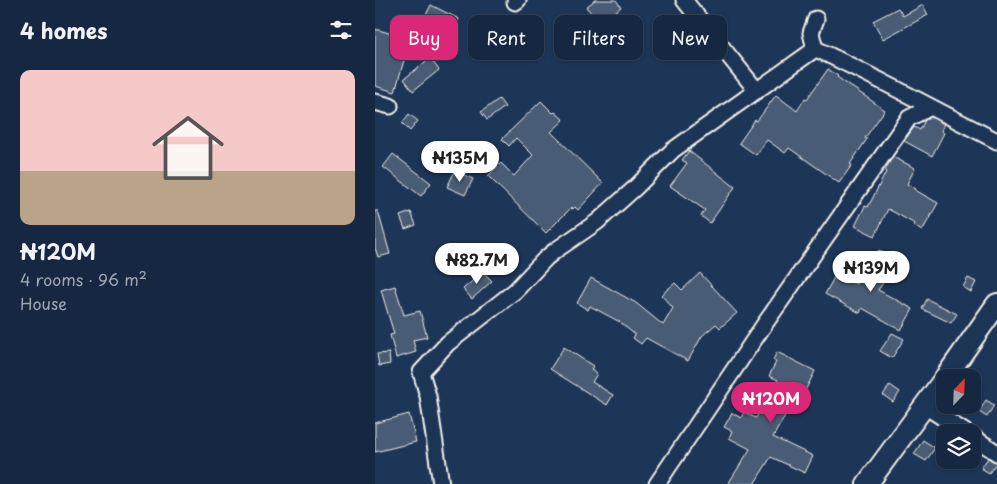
<!DOCTYPE html>
<html lang="en">
<head>
<meta charset="utf-8">
<style>
  :root { --surface:#162841; --page:#23344c; --text:#f1f3f6; --muted:#9ea6b1; --line:#35445a; --accent:#db2777 }
  body { margin:0; font-family:"Playpen Sans",sans-serif; background:var(--page); color:var(--text); height:100vh; display:flex; flex-direction:column; font-size:19px; white-space:nowrap }
  * { box-sizing:border-box; margin:0 }
  p { font-size:16px; color:var(--muted) }
  .icon { flex:none; width:28px; height:28px; fill:none; stroke:currentColor; stroke-width:2; stroke-linecap:round; stroke-linejoin:round }
  .map { position:relative; flex:1; overflow:hidden }
  .drawer { display:flex; flex-direction:column; background:var(--surface); width:375px }
  .drawer>* { flex:none }
  .top-card { position:absolute; left:15px; top:15px; width:475px; height:45px; display:flex; gap:10px }
  .needle { width:32px; rotate:23deg }
  .tools { position:absolute; left:561px; top:369px; display:grid; gap:10px }
  .tools a { display:grid; place-items:center; width:45px; height:45px; border-radius:10px; background:var(--surface); box-shadow:0 1px 4px #0004,0 0 0 1px var(--line); font-size:25px }
  .price { position:absolute; translate:-50% -42px; padding:0 11px; border-radius:18px; background:#fff; color:#222; font-size:16px; line-height:32px; filter:drop-shadow(0 1px 2px #0008) }
  .price::after { content:''; position:absolute; left:50%; top:30px; width:15px; height:11px; margin-left:-8px; background:inherit; clip-path:polygon(0 0,100% 0,50% 100%) }
  .price.active { background:var(--accent); color:#fff }
  ul { padding:0; list-style:none }
  li { display:grid; align-content:center; gap:10px; height:265px; padding:0 20px }
  li+li { border-top:1px solid var(--line) }
  li span { display:grid; place-items:center; height:155px; border-radius:10px; color:#555 }
  li>.icon { margin-inline-start:auto }
  span .icon { width:90px; height:90px; fill:#fffc; stroke-width:1 }
  li b { font-size:21px }
  h2 { display:flex; justify-content:space-between; align-items:center; height:60px; padding:0 20px; font-size:21px }
  .chip { padding:0 18px; border-radius:10px; background:var(--surface); box-shadow:0 1px 4px #0004,0 0 0 1px var(--line); font-size:18px; line-height:45px }
  .chip.active { background:var(--accent); color:#fff }
  main { display:flex; flex:1; min-height:0 }
  .map>svg:first-child { display:block }
  .building { fill:#485b74; stroke:#f4f1e8 }
  .lines { fill:none; stroke-linecap:round; stroke-linejoin:round }
  .minor-casing { stroke:#f4f1e8; stroke-width:19 }
  .major-casing { stroke:#f4f1e8; stroke-width:24 }
  .minor { stroke:#1d3557; stroke-width:15 }
  .major { stroke:#1d3557; stroke-width:20 }
</style>
</head>
<body>
<main>
<section class="drawer">
<h2>4 homes<svg class="icon" aria-label="filters" viewBox="0 0 24 24"><path d="M4 7h16M4 17h16"/><circle cx="9" cy="7" r="2"/><circle cx="15" cy="17" r="2"/></svg></h2>
<ul>
<li><span style="background:linear-gradient(#f6c9c9 65%,#b9a48a 0)"><svg class="icon" aria-label="home" viewBox="0 0 24 24"><path d="M3 11l9-7 9 7M6 9v11h12V9"/></svg></span><div><b>₦120M</b><p>4 rooms · 96 m²</p><p>House</p></div></li>
</ul>
</section>
<div class="map">
<svg width="622" height="484" viewBox="0 0 622 484">
  <rect width="100%" height="100%" fill="#1d3557"/>
  <filter id="ink" filterUnits="userSpaceOnUse"><feTurbulence type="fractalNoise" baseFrequency=".02" numOctaves="2"/><feDisplacementMap in="SourceGraphic" scale="10" xChannelSelector="R" yChannelSelector="G"/><feConvolveMatrix kernelMatrix="1 2 1 2 8 2 1 2 1" color-interpolation-filters="sRGB"/></filter>
  <g filter="url(#ink)">
    <path class="building" d="M220 0H241L246 7 236 15 235 13 224 22 211 7Z
      M56 5 84 19 72 44 43 30Z
      M548 5 553 15 508 39 498 21 523 8 528 16Z
      M0 29 35 39 20 92 0 86Z
      M55 58 64 70 38 91 29 79Z
      M453 69 463 76 462 77 510 110 490 138 492 139 475 164 477 165 464 183 414 148 410 153 392 140 381 155 364 143 380 120 382 121 401 95 422 111 430 98 432 99Z
      M124 99 130 107 112 120 106 112Z
      M166 101 178 113 180 112 189 120 176 132 228 183 203 210 200 207 198 209 196 208 171 233 113 176 126 163 139 176 158 155 141 138 134 146 127 139Z
      M34 114 43 121 35 131 27 123Z
      M556 117 569 124 566 131 569 133 557 156 529 141 539 127 545 130 550 120Z
      M314 151 360 187 335 223 326 216 330 210 295 186 312 163 307 160Z
      M18 154 56 183 46 196 8 167Z
      M518 157 540 168 532 184 541 189 540 190 563 203 547 231 539 226 540 224 513 209 500 236 480 226 490 206 493 207 511 172 510 171 514 163Z
      M80 171 98 179 90 195 72 187Z
      M0 211H3L15 254 3 257 0 248Z
      M36 212 41 225 30 229 25 216Z
      M504 250 522 263 503 290 538 309 526 330 487 308 485 313 450 294 461 274 481 284Z
      M108 272 117 281 97 299 88 289Z
      M325 273 362 313 345 328 341 324 327 336 313 361 271 338 266 344 258 338 260 335 245 322 215 306 213 310 202 303 216 278 261 303 288 325 298 308 286 295 300 283 307 290Z
      M593 278 601 282 596 292 588 287Z
      M20 286 29 315 45 311 52 337 38 340 41 352 21 358 15 335 19 334 6 290Z
      M552 299 582 314 576 323 547 309Z
      M517 333 529 339 517 358 505 351Z
      M189 347 218 366 216 370 222 374 217 382 238 395 232 405 175 369Z
      M402 352 440 371 429 393 424 391 398 437 438 456 430 473 396 457 379 484H353L375 449 354 438 357 431 349 427 357 413 366 418 369 412 381 418 403 380 394 376 401 362 398 360Z
      M14 353 15 364 4 366 2 354Z
      M515 385 525 392 518 402 508 395Z
      M611 400 619 405 612 417 604 412Z
      M34 414 41 442 0 452V423Z
      M548 440 560 448 551 461 539 454Z
      M613 458 622 462 614 473 606 468Z"/>
    <g class="lines">
      <defs>
        <path id="minor" d="M309 0 382 91
          M140 2 143 0
          M439 48C501 77 561 110 622 141
          M0 102 15 106
          M550 406 590 432
          M598 437 622 453
          M66 484 53 396 46 372 73 343 140 291 171 258 181 250 222 222 260 188 298 150 436 52 439 45 436 33 441 19
          M282 484 389 325 534 118 556 107"/>
        <path id="major" d="M570 378 622 304
          M492 484 570 378"/>
      </defs>
      <use href="#minor" class="minor-casing"/>
      <use href="#major" class="major-casing"/>
      <use href="#minor" class="minor"/>
      <use href="#major" class="major"/>
    </g>
  </g>
</svg>
<div class="tools">
<a><svg class="needle" viewBox="-14 -14 28 28"><path d="M0-13l5 13h-10z" fill="#e53935"/><path d="M0 13l5-13h-10z" fill="#9ea6b1"/></svg></a>
<a><svg class="icon" aria-label="layers" viewBox="0 0 24 24"><path d="M12 4l9 5-9 5-9-5zM3 14l9 5 9-5"/></svg></a>
</div>
<b class="price" style="left:85px;top:183px">₦135M</b>
<b class="price" style="left:102px;top:285px">₦82.7M</b>
<b class="price" style="left:496px;top:293px">₦139M</b>
<b class="price active" style="left:396px;top:424px">₦120M</b>
<div class="top-card">
<a class="chip active">Buy</a>
<a class="chip">Rent</a>
<a class="chip">Filters</a>
<a class="chip">New</a>
</div>
</div>
</main>
</body>
</html>
